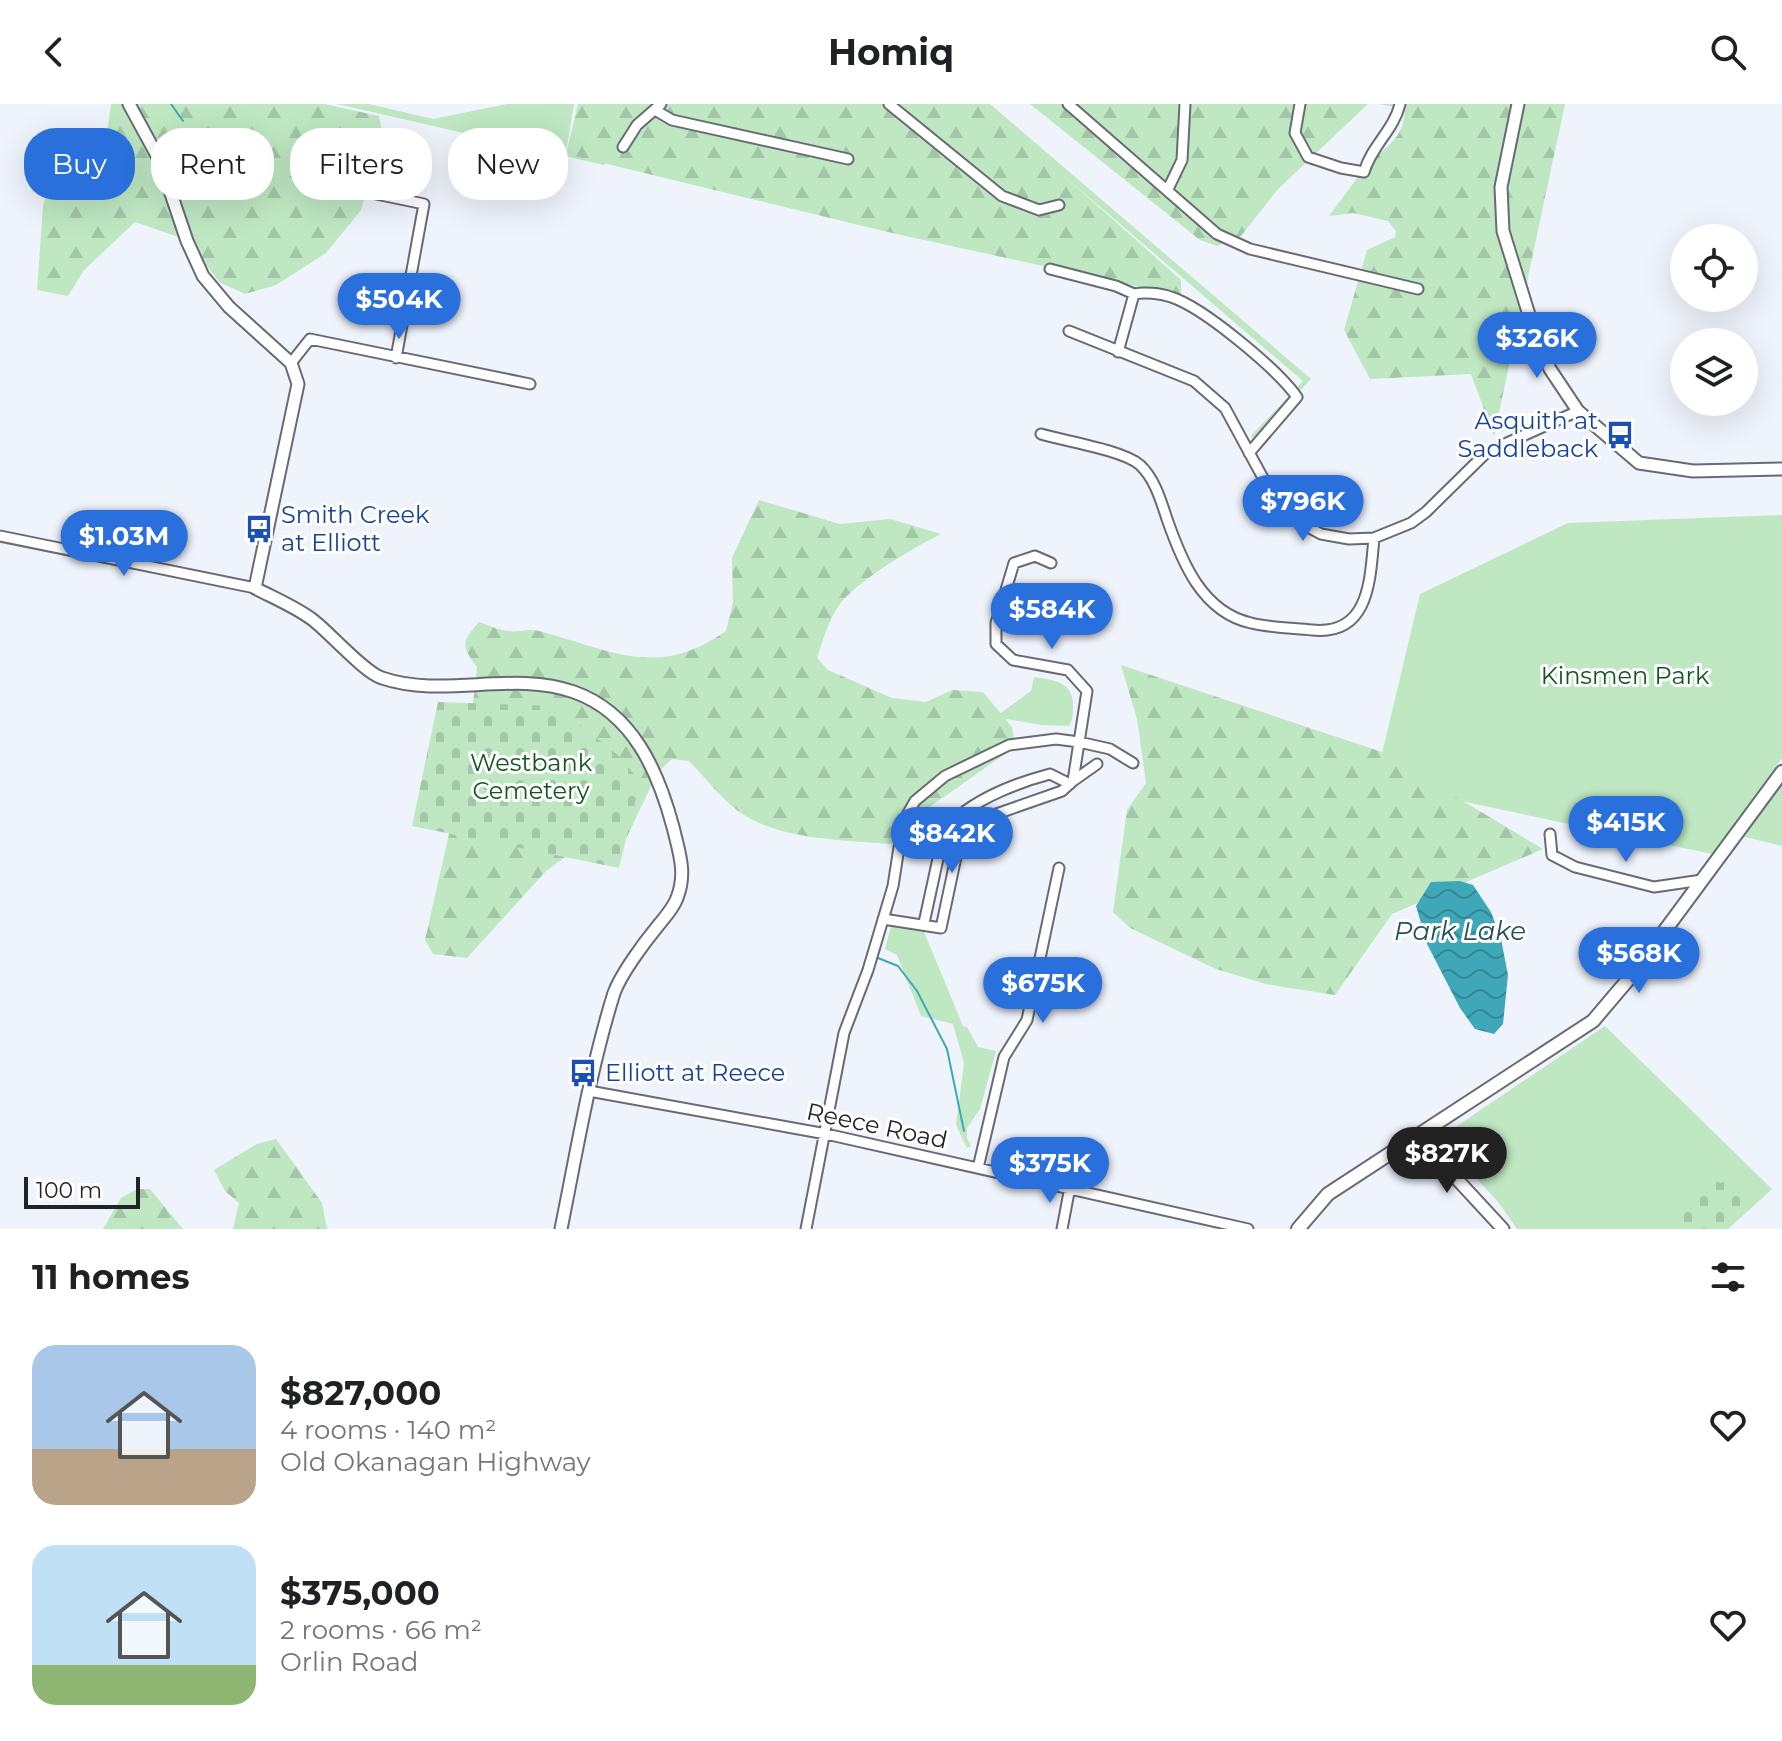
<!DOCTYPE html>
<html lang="en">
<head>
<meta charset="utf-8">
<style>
  :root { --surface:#fff; --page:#f6f6f6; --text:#202124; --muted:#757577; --accent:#2970dc }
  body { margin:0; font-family:Montserrat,sans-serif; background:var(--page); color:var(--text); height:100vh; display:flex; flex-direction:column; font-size:30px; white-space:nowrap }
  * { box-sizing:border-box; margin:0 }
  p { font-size:26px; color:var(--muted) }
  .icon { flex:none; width:44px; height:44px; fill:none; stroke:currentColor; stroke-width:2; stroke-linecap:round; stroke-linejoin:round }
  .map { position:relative; height:1125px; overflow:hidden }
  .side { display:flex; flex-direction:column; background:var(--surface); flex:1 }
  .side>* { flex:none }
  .top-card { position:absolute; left:24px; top:24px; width:800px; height:72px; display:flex; gap:16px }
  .buttons { position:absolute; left:1670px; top:120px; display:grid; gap:16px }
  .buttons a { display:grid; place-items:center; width:88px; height:88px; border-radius:50%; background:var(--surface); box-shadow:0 8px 32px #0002; font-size:40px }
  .scale { position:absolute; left:24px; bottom:20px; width:116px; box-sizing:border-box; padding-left:8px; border:4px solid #222326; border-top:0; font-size:22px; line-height:28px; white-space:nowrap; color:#222326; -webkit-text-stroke:6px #fff; paint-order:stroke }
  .price { position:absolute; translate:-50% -68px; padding:0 18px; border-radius:28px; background:var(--accent); color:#fff; font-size:26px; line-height:52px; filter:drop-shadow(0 2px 4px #0008) }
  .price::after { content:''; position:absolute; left:50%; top:48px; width:24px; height:18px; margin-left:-12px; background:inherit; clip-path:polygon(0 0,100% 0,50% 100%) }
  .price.on { background:#222; color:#fff }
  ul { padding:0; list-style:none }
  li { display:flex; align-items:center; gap:24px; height:200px; padding:0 32px }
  li span { display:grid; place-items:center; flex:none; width:224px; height:160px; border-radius:24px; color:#555 }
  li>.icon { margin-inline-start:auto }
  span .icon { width:96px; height:96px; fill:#fffc; stroke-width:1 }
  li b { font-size:34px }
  h2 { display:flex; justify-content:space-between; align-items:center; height:96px; padding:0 32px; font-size:34px }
  .pill { padding:0 28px; border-radius:32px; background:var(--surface); box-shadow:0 8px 32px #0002; font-size:28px; line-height:72px }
  .pill.on { background:var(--accent); color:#fff }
  header { display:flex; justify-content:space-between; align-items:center; height:104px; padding:0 32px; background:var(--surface); font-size:36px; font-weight:700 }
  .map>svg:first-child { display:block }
  .green { fill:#bee7c2 }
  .forest { fill:url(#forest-firs) }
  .cemetery { fill:url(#cemetery-stones) }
  .water { fill:url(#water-waves) }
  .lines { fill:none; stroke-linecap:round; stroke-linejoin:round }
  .stream { stroke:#3fa8b8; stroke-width:2 }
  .minor-casing { stroke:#686b73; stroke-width:13 }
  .tertiary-casing { stroke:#686b73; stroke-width:15 }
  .secondary-casing { stroke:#686b73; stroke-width:16 }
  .minor { stroke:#fff; stroke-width:9 }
  .tertiary { stroke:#fff; stroke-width:11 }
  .secondary { stroke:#fff; stroke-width:12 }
  .labels { text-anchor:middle; stroke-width:6; stroke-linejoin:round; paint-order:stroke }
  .transit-label { font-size:24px; fill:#164399; stroke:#fff; text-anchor:start }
  .park-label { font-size:24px; fill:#135423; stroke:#fff }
  .street-label { font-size:24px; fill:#222326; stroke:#fff }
  .water-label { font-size:26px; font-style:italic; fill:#245158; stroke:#fff }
</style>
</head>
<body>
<header><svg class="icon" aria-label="back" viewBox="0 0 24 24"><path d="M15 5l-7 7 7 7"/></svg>Homiq<svg class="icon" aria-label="search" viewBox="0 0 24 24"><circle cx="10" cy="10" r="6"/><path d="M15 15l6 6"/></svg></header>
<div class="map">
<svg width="1782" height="1125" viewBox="0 0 1782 1125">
  <defs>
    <pattern id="forest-firs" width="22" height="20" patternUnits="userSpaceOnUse" patternTransform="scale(2)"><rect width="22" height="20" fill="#bee7c2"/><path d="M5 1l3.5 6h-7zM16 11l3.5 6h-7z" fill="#a3c6a7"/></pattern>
    <pattern id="cemetery-stones" width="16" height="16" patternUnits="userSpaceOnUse" patternTransform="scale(2)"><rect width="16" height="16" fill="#bee7c2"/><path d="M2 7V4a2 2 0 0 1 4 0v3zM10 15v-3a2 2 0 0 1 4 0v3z" fill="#a3c6a7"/></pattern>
    <pattern id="water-waves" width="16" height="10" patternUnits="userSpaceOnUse" patternTransform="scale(2)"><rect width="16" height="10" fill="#3fa8b8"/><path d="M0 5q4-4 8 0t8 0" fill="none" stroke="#348895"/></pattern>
  </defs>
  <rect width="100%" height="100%" fill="#eff3fc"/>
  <path class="green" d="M337 0H369L433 15 507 0H574L566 48 606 57 604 61Z
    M980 0H990L1311 275 1253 336 1251 332 1303 277Z
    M1782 411V654L1712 750 1375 679 1420 490 1568 419Z
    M1034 573C1052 576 1074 577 1073 602 1073 610 1073 615 1069 622L1042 621 995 613 1031 587Z
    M1782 672V742L1741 732Z
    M894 811 902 812 922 823 963 922 967 923 978 943 996 947 980 1005 967 1024V1034L971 1042 967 1044 956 1021 964 959 953 920 921 912 897 851 885 845Z
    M1605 922 1772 1085 1728 1125H1517L1499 1099 1447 1042 1444 1033 1451 1026Z"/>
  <path class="forest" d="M111 0H324L379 12 382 27 361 106 326 149 276 181 245 190 219 178 187 136 135 118 84 166 68 192 37 186 43 102 50 78 74 47 108 23Z
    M578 0H983L1181 176V192L892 129 566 50Z
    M1030 0H1368L1277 86 1241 132 1217 142 1200 136Z
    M1379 0H1565L1494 332 1471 270 1370 275 1344 226 1367 146 1395 133 1396 127 1388 117 1353 109 1329 112C1342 95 1354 77 1368 61 1387 40 1404 36 1405 5Z
    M759 396 840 420 890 415 941 430C911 445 871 469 847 492 831 507 824 533 817 554L828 566 892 594 926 598 952 586 983 588 1012 623 1015 643 911 716 891 740C844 736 777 736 738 707 720 693 705 673 689 657L672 655 657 669 627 733 594 732 546 767 467 854 433 850 425 836C445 746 469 655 477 563 461 541 461 539 479 518 488 521 498 526 508 527 518 529 528 524 539 527 612 546 656 576 726 527L733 498 732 454Z
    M1121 561 1397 653 1404 662 1543 745 1392 810 1335 891 1266 880 1216 865 1130 824 1113 808 1127 706 1146 679 1137 615Z
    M276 1035 322 1099 327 1125H233L239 1099 225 1087 214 1066 257 1040Z
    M137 1085H150L183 1125H103L121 1094Z"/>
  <path class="cemetery" d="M438 598 549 602 567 610 620 653 640 678 619 764 412 722Z
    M1734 1072 1755 1096 1725 1125H1677L1673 1119 1683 1095 1702 1092 1714 1077 1721 1079Z"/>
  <path class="water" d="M1460 777 1473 781 1491 808 1501 835 1508 871 1503 920 1494 930 1475 925 1460 904 1427 840 1416 802 1431 778Z"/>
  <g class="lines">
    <path class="stream" d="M171 0 183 17
      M198 39 228 77
      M878 854 898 862 917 887 947 945 964 1027"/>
    <defs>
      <path id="minor" d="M889 0 1002 92 1039 106 1059 101
        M1068 0 1217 130 1250 145 1418 185
        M1300 0 1295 29 1308 53 1341 64 1364 68C1372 41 1394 26 1400 0
        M655 6 672 16 848 55
        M623 43 637 21 661 0
        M352 85 424 100 396 254
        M1168 85 1182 56 1185 0
        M1050 165 1116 182 1134 190
        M1069 227 1194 277 1225 304 1276 398 1297 417 1321 430 1349 435 1374 434 1411 419 1426 408 1487 348 1578 307
        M1118 248 1134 190C1144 188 1160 189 1171 193 1203 203 1277 265 1297 293L1249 349
        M291 259 310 235 530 280
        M1041 330C1064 337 1123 346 1140 361 1155 375 1161 397 1167 415 1182 458 1202 508 1251 519 1271 524 1293 524 1312 526 1370 532 1370 475 1374 434
        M0 432 255 484
        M1073 677 1097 660
        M969 724 982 715 1062 687 1073 677 1087 587 1068 566 1013 556 996 540V519L1014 459 1035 452 1051 459
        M1550 730 1552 751 1575 763 1654 783 1702 776
        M883 815 941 824 959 739 969 724 960 711C984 692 1020 678 1050 670L1070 680
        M924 819 944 727 960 711
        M589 987 826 1030 1248 1125
        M978 1064 1004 953 1027 916 1059 764
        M806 1125 844 929 868 866 893 782 903 718 915 697 945 672 1009 641 1056 635 1079 638 1110 645 1133 659
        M1062 1125 1070 1083"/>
      <path id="tertiary" d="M129 0 160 57 187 137 203 172 229 203 291 259 298 280 255 484C274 494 296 503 313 516 330 529 365 569 382 574 444 595 512 566 574 588 633 609 658 667 673 723 679 748 687 769 677 794 673 805 664 814 657 823 643 840 621 870 614 889 590 966 577 1046 561 1125
        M1518 0 1501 83 1503 127 1530 214 1550 265 1578 307 1639 359 1693 367 1782 365
        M1418 1033 1503 1125"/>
      <path id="secondary" d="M1298 1125 1328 1090 1593 917 1632 871 1782 668"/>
    </defs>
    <use href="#minor" class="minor-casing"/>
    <use href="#tertiary" class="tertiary-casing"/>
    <use href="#secondary" class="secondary-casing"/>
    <use href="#minor" class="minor"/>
    <use href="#tertiary" class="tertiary"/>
    <use href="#secondary" class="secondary"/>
  </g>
  <defs>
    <symbol id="bus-bare" viewBox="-9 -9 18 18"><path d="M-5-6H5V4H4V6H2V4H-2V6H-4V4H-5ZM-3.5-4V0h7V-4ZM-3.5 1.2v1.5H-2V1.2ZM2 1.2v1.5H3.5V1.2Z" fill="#1a4fb4" stroke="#fff" stroke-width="2.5" paint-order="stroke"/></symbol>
  </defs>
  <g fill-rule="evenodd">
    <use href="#bus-bare" x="1600" y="311" width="40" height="40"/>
    <use href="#bus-bare" x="239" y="405" width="40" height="40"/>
    <use href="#bus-bare" x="563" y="949" width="40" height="40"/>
  </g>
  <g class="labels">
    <g class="transit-label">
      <text x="1598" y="325" text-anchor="end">Asquith at<tspan x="1598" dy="28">Saddleback</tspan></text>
      <text x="281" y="419">Smith Creek<tspan x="281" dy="28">at Elliott</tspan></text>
      <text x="605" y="977">Elliott at Reece</text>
    </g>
    <g class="park-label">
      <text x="1625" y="580">Kinsmen Park</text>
      <text x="531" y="667">Westbank<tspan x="531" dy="28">Cemetery</tspan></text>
    </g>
    <g class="street-label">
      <text transform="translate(877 1022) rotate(12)" y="8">Reece Road</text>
    </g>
    <g class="water-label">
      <text x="1460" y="836">Park Lake</text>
    </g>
  </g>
</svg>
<div class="buttons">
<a><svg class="icon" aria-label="locate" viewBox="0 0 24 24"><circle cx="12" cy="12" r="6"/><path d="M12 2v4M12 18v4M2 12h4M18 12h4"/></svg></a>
<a><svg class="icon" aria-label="layers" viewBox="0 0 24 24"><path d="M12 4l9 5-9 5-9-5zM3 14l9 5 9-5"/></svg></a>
</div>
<div class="scale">100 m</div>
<b class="price" style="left:399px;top:237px">$504K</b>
<b class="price" style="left:1537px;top:276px">$326K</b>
<b class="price" style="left:1303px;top:439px">$796K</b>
<b class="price" style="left:124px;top:474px">$1.03M</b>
<b class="price" style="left:1052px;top:547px">$584K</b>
<b class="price" style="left:1626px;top:760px">$415K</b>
<b class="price" style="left:952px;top:771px">$842K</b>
<b class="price" style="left:1639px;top:891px">$568K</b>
<b class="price" style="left:1043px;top:921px">$675K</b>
<b class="price on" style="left:1447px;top:1091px">$827K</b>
<b class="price" style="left:1050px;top:1101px">$375K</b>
<div class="top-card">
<a class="pill on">Buy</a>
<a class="pill">Rent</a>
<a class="pill">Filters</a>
<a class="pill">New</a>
</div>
</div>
<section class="side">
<h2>11 homes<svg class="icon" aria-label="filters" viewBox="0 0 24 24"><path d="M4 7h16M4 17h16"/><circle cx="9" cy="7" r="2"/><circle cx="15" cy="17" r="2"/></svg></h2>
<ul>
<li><span style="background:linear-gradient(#a9c7e8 65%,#b9a48a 0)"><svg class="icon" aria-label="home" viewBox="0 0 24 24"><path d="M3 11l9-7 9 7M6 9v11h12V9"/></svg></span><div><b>$827,000</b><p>4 rooms · 140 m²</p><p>Old Okanagan Highway</p></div><svg class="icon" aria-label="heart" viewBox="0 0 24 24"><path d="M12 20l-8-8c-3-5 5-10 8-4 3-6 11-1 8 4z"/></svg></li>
<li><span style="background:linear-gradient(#bfe0f5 75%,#8fb573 0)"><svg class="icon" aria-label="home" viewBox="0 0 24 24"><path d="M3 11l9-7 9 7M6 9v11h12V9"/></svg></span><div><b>$375,000</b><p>2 rooms · 66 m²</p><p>Orlin Road</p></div><svg class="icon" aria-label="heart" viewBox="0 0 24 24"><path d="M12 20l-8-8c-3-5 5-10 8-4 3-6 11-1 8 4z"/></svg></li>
</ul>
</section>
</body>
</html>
